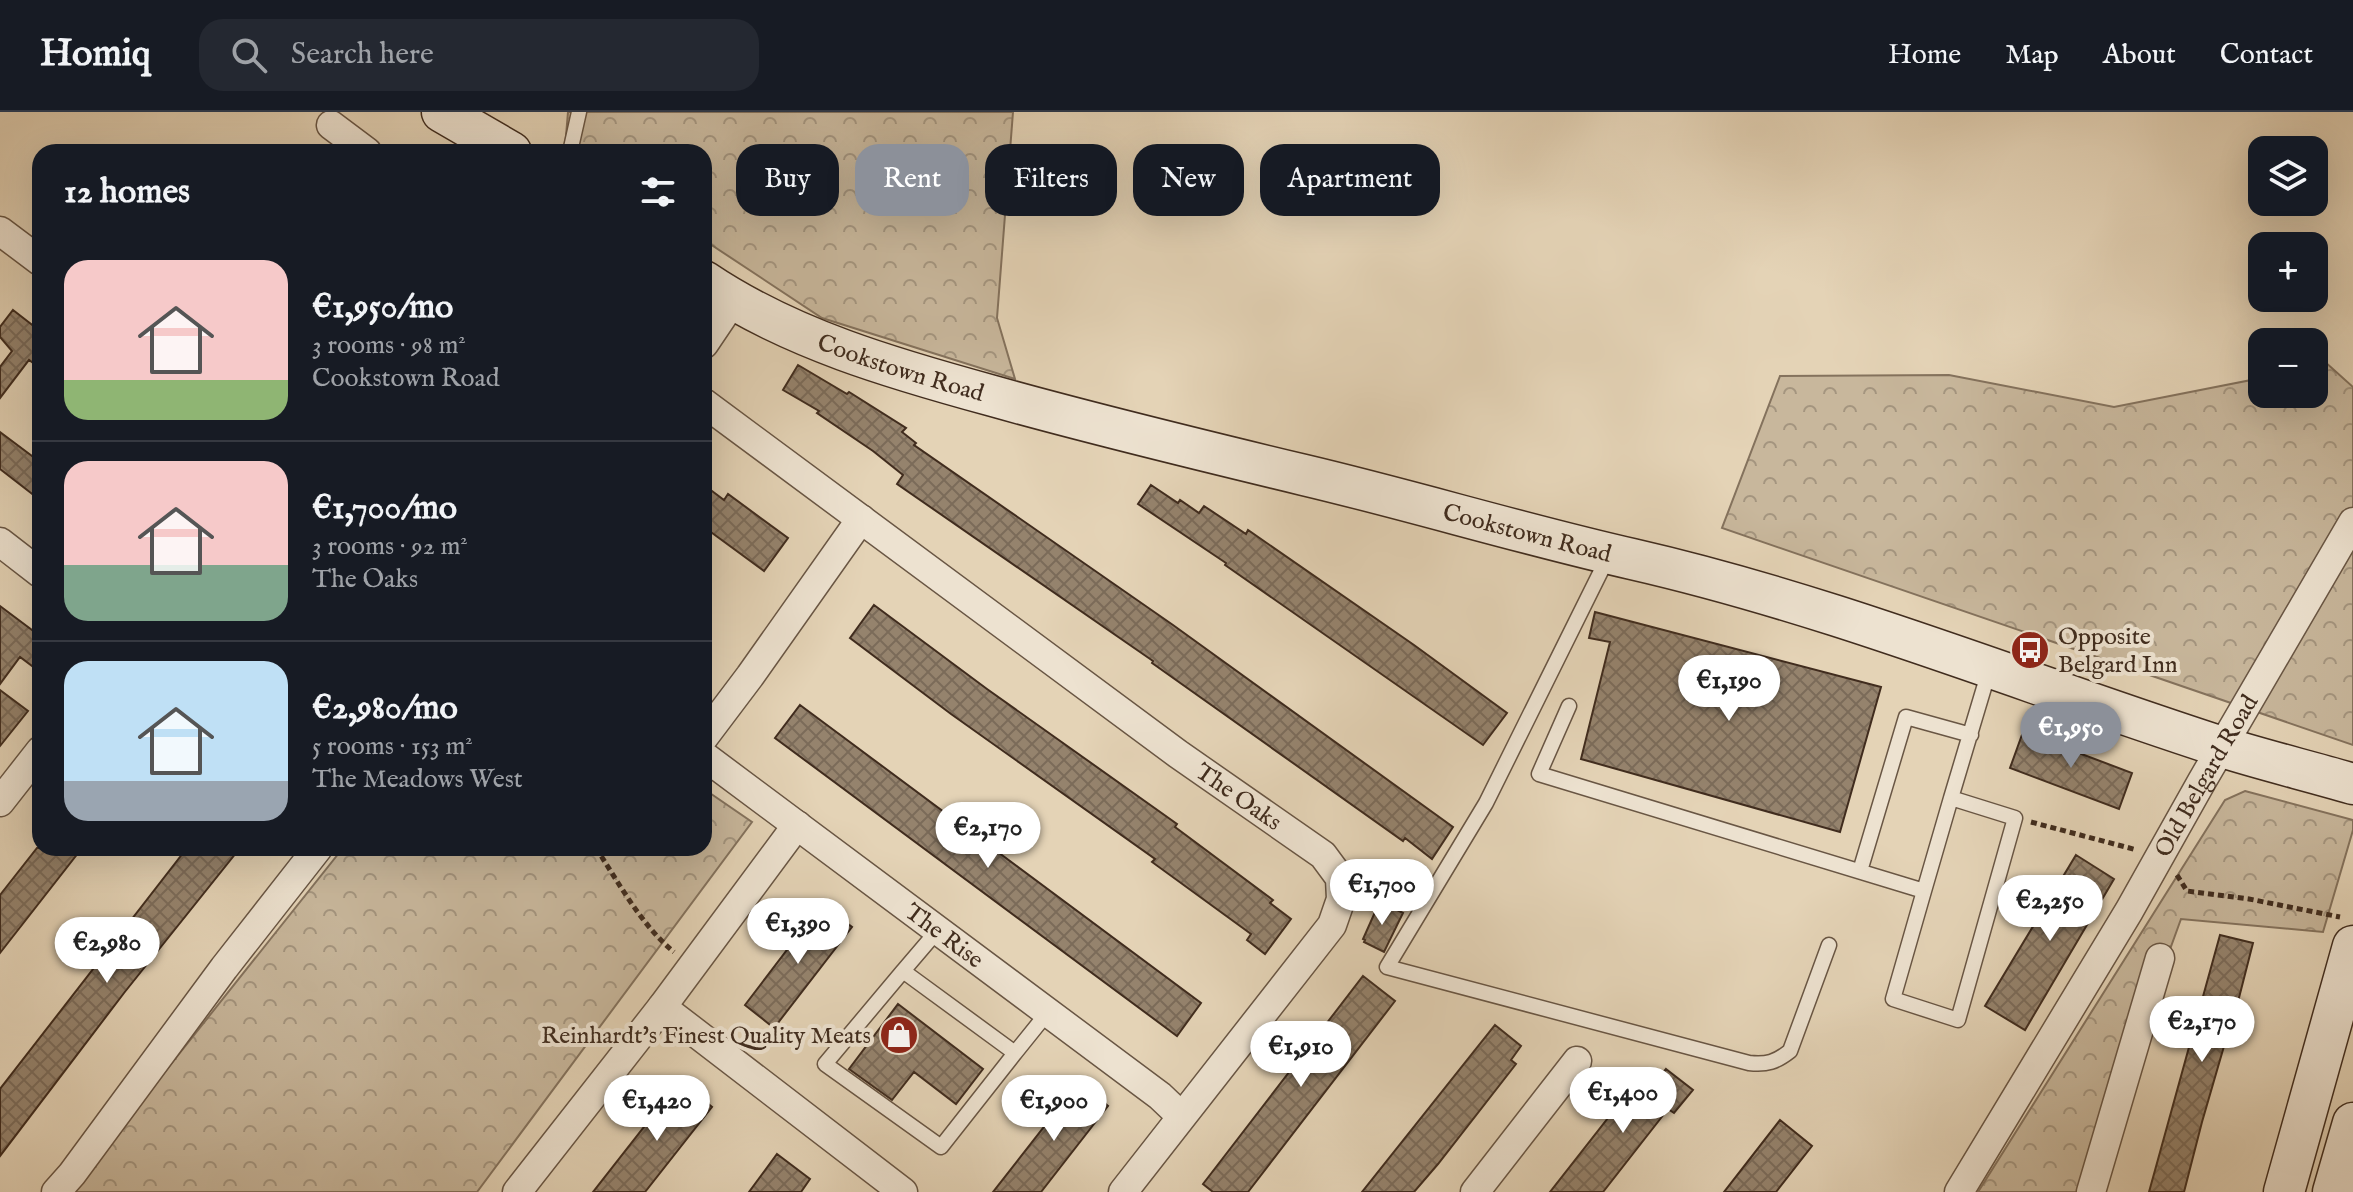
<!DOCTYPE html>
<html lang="en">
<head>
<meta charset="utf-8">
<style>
  :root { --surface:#171b24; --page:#242831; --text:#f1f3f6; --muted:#9ea1a6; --line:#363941; --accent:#8c9099 }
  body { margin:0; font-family:"IM FELL English",serif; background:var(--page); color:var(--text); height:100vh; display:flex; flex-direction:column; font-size:30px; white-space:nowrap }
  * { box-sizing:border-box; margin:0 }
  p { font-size:26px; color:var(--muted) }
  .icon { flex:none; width:44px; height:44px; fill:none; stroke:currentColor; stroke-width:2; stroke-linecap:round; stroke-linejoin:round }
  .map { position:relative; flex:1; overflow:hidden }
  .side { position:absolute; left:32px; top:32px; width:680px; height:712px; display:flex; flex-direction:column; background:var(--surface); border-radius:24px; box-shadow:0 8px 32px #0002 }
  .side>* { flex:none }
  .guide { position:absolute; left:736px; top:32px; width:760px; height:72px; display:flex; gap:16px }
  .controls { position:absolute; left:2248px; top:24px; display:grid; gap:16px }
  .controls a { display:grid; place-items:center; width:80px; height:80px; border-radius:16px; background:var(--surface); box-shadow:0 8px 32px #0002; font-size:40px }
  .price { position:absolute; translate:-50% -68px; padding:0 18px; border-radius:28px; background:#fff; color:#222; font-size:26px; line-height:52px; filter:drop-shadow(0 2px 4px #0008) }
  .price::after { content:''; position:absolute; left:50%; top:48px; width:24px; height:18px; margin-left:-12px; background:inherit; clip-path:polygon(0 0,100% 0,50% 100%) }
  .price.current { background:var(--accent); color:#fff }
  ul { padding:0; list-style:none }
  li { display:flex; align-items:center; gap:24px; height:200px; padding:0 32px }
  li+li { border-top:2px solid var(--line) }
  li span { display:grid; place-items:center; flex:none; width:224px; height:160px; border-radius:24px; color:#555 }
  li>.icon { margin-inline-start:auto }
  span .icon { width:96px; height:96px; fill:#fffc; stroke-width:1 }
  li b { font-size:34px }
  h2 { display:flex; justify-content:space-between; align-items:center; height:96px; padding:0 32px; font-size:34px }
  .chip { padding:0 28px; border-radius:24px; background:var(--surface); box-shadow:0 8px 32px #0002; font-size:28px; line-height:72px }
  .chip.current { background:var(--accent); color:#fff }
  header { display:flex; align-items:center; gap:48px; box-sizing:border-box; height:112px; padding:0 40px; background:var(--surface); border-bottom:2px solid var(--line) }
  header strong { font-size:38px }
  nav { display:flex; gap:44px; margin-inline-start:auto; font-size:28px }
  .search { width:560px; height:72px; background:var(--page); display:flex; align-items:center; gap:20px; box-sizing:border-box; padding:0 28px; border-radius:24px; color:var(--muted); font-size:30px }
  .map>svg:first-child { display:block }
  .forest { fill:url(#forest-crowns); stroke:#84725d; stroke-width:2 }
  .building { fill:url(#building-cross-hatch); stroke:#402c1e; stroke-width:2 }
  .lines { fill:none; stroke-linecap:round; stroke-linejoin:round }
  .lane-casing { stroke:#695644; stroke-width:17 }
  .street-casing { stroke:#695644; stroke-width:31 }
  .secondary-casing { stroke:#402c1e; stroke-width:43 }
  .path { stroke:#402c1e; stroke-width:5; stroke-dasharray:6 4; stroke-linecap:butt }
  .lane { stroke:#ede2d0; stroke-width:14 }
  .street { stroke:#ede2d0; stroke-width:28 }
  .secondary { stroke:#ede2d0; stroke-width:40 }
  .labels { text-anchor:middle; stroke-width:8; stroke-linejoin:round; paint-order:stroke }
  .street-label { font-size:24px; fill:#402c1e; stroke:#ede2d0 }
  .poi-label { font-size:24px; fill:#402c1e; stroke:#ede2d0; text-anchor:start }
</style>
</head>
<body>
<header>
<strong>Homiq</strong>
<div class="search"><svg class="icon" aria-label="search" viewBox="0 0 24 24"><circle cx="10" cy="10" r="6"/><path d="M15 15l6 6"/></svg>Search here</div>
<nav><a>Home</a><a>Map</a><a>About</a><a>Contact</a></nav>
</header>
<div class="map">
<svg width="2353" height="1080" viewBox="0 0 2353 1080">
  <defs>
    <pattern id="forest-crowns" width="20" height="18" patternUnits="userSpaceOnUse" patternTransform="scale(2)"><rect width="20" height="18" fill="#c8b79c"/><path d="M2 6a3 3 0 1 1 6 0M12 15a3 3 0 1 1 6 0" fill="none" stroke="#a4957f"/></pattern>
    <pattern id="building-cross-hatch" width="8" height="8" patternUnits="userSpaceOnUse" patternTransform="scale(2)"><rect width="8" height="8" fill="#95836d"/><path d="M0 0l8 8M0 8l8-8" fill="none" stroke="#7b6b59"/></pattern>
  </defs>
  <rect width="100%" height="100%" fill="#e4d3b6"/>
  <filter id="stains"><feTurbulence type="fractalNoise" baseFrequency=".0025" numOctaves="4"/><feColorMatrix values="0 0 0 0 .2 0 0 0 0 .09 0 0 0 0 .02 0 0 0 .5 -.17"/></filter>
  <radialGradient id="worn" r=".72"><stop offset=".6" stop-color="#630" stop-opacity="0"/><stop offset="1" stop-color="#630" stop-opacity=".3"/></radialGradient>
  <path class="forest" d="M568 0H1013L997 206 1015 267 822 206 704 128V40H571L565 36Z
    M2314 240 2353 275V633L1722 416 1780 264 1949 263 2114 295 2251 268 2262 254V282H2314Z
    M704 677 752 710 477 1080H69L343 736H704Z
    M2245 679 2353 708V718L2323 820 2181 807 2082 1080H1978L2225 688Z"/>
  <path class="building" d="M13 198 40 219V256L29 248 0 286V255L12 239 0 225V215Z
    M798 253 847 282 849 280 906 316 902 320 916 331 914 333 1173 513 1453 715 1432 747 1405 726 1403 729 1152 551 1153 549 897 372 903 363 873 339 817 301 819 299 783 278Z
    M0 320 40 350V388L0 357Z
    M704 373 724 388 728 382 788 426 764 459 704 415Z
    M1151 373 1178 391 1180 388 1199 401 1204 394 1246 422 1248 418 1414 533 1507 601 1483 633 1225 453 1226 451 1138 392Z
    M874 493 987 577 1177 712 1175 715 1273 788 1270 791 1291 807 1265 842 1247 828 1251 822 1152 750 1155 747 951 602 850 526Z
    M0 494 40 524V560L20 545 0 572Z
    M1595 500 1881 575 1840 720 1581 647 1610 530 1589 526Z
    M0 578 28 599 0 634Z
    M800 593 1201 891 1177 924 775 626Z
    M2023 620 2132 661 2119 697 2010 656Z
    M37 736H82L0 841V783Z
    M187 736H240L124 881 0 1044V977Z
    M2076 743 2114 767 2025 918 1985 894Z
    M1380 789 1403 801 1384 840 1364 830 1365 828 1363 827Z
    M822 792 852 815 774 916 745 893Z
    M2220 823 2253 831 2231 917H2229L2202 1010 2184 1080H2149Z
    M1363 864 1395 889 1248 1080H1213L1203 1072Z
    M898 892 983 957 956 992 914 960 892 988 849 957Z
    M1495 913 1521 934 1511 948 1516 952 1438 1052 1414 1080H1362Z
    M1666 957 1693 978 1674 1001 1668 997 1603 1080H1550L1630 978 1636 983 1650 966 1655 970Z
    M680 969 712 995 645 1080H593Z
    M1079 970 1108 994 1041 1080H993Z
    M1780 1008 1812 1034 1776 1080H1724Z
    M777 1042 810 1067 801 1080H749Z"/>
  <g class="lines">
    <defs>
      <path id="lane" d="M570 40 579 0
        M1609 443 1486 691 1387 855 1749 951C1767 953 1776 950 1790 939L1829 833
        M1569 594 1539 662 1924 779 1893 887 1958 908 2015 706 1951 686 1989 559
        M1860 759 1906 605 1971 623
        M1924 779 1951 686
        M938 818 903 859 1015 941 1048 900
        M903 859 825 952 941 1035 1015 941"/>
      <g id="street">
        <path d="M331 13 367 40"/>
        <path d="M0 119 40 149"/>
        <path d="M704 232 733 189"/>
        <path id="s1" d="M704 291 1178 642 1323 743 1340 766 1341 787 1332 813 1123 1080"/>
        <path d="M0 430 40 461"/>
        <path d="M704 625 750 564 861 407"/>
        <path id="s2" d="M704 644 1160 984 1181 1004"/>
        <path d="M0 690 40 639"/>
        <path d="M662 895 903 1080"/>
        <path d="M56 1080 72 1062 224 856 318 736"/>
        <path d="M517 1080 662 895 797 713"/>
        <path d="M1475 1080 1577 949"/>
        <path id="s3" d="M1959 1080 2129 799 2202 669 2353 410"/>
        <path d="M2091 1080 2160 846"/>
      </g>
      <g id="secondary">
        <path d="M442 0 511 40"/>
        <path id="s4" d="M704 169C790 227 894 257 993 284 1096 313 1200 338 1304 363 1414 389 1522 422 1632 447 1833 493 2024 571 2219 634 2263 648 2309 659 2353 672"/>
        <path d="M2284 1080 2353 834"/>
        <path d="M2333 1080 2353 1011"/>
      </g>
    </defs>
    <use href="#lane" class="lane-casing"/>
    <use href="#street" class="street-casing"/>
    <use href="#secondary" class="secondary-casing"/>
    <path class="path" d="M2031 710 2137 738
      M596 736C619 771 641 813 674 840
      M2177 763 2187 779 2249 787 2340 805"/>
    <use href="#lane" class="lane"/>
    <use href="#street" class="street"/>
    <use href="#secondary" class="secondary"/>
  </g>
  <defs>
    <symbol id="bus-disc" viewBox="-11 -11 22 22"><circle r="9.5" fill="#8f2418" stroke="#ede2d0"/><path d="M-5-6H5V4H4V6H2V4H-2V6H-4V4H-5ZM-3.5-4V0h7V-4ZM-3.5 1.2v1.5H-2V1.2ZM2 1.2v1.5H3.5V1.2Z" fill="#fff"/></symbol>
    <symbol id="shop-disc" viewBox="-11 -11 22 22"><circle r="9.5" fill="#8f2418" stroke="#ede2d0"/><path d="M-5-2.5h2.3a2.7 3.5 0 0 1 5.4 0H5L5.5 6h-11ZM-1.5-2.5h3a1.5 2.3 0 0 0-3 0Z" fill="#fff"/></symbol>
  </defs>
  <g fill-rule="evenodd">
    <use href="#bus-disc" x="2008" y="516" width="44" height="44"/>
    <use href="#shop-disc" x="877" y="901" width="44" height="44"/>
  </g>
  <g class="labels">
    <g class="street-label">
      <text dy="8" stroke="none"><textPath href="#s4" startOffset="216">Cookstown Road</textPath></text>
      <text dy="8" stroke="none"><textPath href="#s4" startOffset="864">Cookstown Road</textPath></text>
      <text dy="8" stroke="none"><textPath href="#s3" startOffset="484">Old Belgard Road</textPath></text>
      <text dy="8" stroke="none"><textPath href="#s1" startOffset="664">The Oaks</textPath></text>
      <text dy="8" stroke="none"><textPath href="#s2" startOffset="300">The Rise</textPath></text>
    </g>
    <g class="poi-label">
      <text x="2058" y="532">Opposite<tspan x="2058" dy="28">Belgard Inn</tspan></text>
      <text x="871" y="931" text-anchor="end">Reinhardt's Finest Quality Meats</text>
    </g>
  </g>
  <rect width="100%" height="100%" filter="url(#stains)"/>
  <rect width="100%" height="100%" fill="url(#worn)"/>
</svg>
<div class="controls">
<a><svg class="icon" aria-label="layers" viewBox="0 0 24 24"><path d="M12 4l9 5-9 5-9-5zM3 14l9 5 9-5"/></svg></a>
<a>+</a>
<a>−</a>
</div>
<b class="price" style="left:1729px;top:611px">€1,190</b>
<b class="price current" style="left:2071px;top:658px">€1,950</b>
<b class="price" style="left:988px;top:758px">€2,170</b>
<b class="price" style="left:1382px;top:815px">€1,700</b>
<b class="price" style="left:2050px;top:831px">€2,250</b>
<b class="price" style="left:798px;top:854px">€1,390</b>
<b class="price" style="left:107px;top:873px">€2,980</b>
<b class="price" style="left:2202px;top:952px">€2,170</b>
<b class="price" style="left:1301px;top:977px">€1,910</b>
<b class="price" style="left:1623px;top:1023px">€1,400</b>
<b class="price" style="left:657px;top:1031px">€1,420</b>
<b class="price" style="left:1054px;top:1031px">€1,900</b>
<div class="guide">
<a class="chip">Buy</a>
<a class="chip current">Rent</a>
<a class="chip">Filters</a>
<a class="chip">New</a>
<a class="chip">Apartment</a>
</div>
<section class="side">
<h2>12 homes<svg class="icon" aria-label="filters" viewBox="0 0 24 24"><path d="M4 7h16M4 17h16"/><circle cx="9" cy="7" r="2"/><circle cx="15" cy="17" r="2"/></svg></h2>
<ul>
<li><span style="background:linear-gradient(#f6c9c9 75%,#8fb573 0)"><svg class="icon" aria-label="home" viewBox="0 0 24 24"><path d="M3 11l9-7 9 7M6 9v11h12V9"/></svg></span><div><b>€1,950/mo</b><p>3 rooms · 98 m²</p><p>Cookstown Road</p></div></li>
<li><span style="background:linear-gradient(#f6c9c9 65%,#7fa58c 0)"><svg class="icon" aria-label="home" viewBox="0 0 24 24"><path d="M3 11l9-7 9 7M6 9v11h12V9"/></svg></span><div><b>€1,700/mo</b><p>3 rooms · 92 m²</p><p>The Oaks</p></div></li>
<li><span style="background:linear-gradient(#bfe0f5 75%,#9aa5b1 0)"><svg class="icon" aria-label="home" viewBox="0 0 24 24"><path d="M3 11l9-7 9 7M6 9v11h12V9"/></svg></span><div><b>€2,980/mo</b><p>5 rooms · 153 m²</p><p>The Meadows West</p></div></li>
</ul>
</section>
</div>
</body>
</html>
